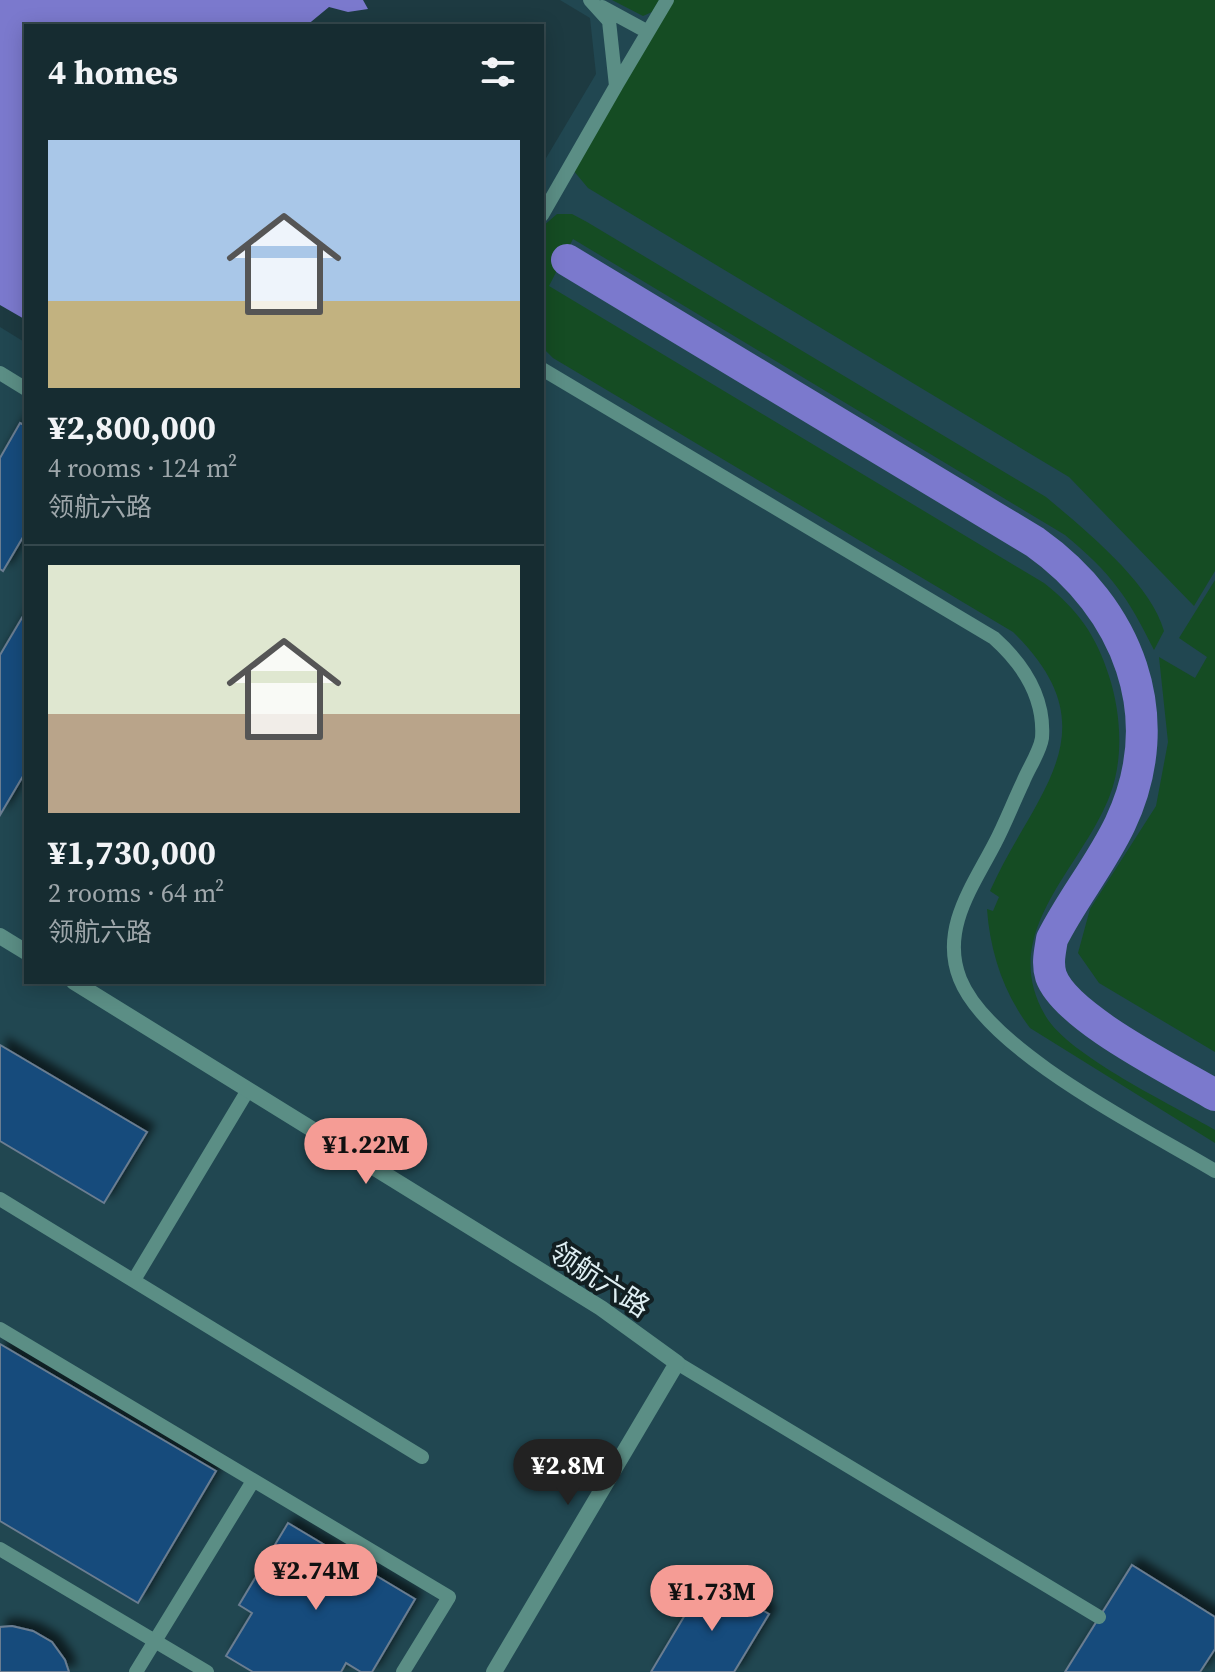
<!DOCTYPE html>
<html lang="en">
<head>
<meta charset="utf-8">
<style>
  :root { --surface:#162c31; --page:#23383d; --text:#f1f3f6; --muted:#9ea7ab; --line:#35484d; --accent:#f59c95 }
  body { margin:0; font-family:"Source Serif 4","Noto Sans SC",serif; background:var(--page); color:var(--text); height:100vh; display:flex; flex-direction:column; font-size:30px; white-space:nowrap }
  * { box-sizing:border-box; margin:0 }
  p { font-size:26px; color:var(--muted) }
  .icon { flex:none; width:44px; height:44px; fill:none; stroke:currentColor; stroke-width:2; stroke-linecap:round; stroke-linejoin:round }
  .map { position:relative; flex:1; overflow:hidden }
  .side { position:absolute; left:24px; top:24px; width:520px; height:960px; display:flex; flex-direction:column; background:var(--surface); border-radius:0px; box-shadow:0 4px 20px #0003,0 0 0 2px var(--line) }
  .side>* { flex:none }
  .price { position:absolute; translate:-50% -68px; padding:0 18px; border-radius:28px; background:var(--accent); color:#111; font-size:26px; line-height:52px; filter:drop-shadow(0 2px 4px #0008) }
  .price::after { content:''; position:absolute; left:50%; top:48px; width:24px; height:18px; margin-left:-12px; background:inherit; clip-path:polygon(0 0,100% 0,50% 100%) }
  .price.active { background:#222; color:#fff }
  ul { padding:0; list-style:none }
  li { display:grid; align-content:center; gap:16px; height:424px; padding:0 24px }
  li+li { border-top:2px solid var(--line) }
  li span { display:grid; place-items:center; height:248px; border-radius:0px; color:#555 }
  li>.icon { margin-inline-start:auto }
  span .icon { width:144px; height:144px; fill:#fffc; stroke-width:1 }
  li b { font-size:34px }
  h2 { display:flex; justify-content:space-between; align-items:center; height:96px; padding:0 24px; font-size:34px }
  .map>svg:first-child { display:block }
  .built { fill:#214751 }
  .green { fill:#154c23 }
  .water { fill:#7b79cd }
  .lines { fill:none; stroke-linecap:round; stroke-linejoin:round }
  .canal { stroke:#7b79cd; stroke-width:32 }
  .building { fill:#134b7c; stroke:#6b7d91; stroke-width:2; filter:url(#shadow) }
  .lane { stroke:#5b8e85; stroke-width:14 }
  .street { stroke:#5b8e85; stroke-width:16 }
  .labels { text-anchor:middle; stroke-width:8; stroke-linejoin:round; paint-order:stroke }
  .street-label { font-size:28px; fill:#dfeff3; stroke:#121f22 }
</style>
</head>
<body>
<div class="map">
<svg width="1215" height="1672" viewBox="0 0 1215 1672">
  <defs>
    <filter id="shadow"><feDropShadow dx="7" dy="-7" stdDeviation="4" flood-color="#0009"/></filter>
  </defs>
  <rect width="100%" height="100%" fill="#1d3a41"/>
  <path class="built" d="M560 0H1215V1672H0V327L26 343V982H542V165L596 74 590 18Z"/>
  <path class="green" d="M612 0H659L652 12 643 16Z
    M667 0H1215V571L1194 606 1069 477 588 188 573 170Z
    M557 214H572L587 222 1046 497C1084 529 1151 583 1164 631L1154 650C1128 597 1111 573 1065 535L573 239 549 286 1044 583C1078 610 1096 635 1109 676 1121 713 1124 758 1110 795 1082 869 997 932 1045 1015 1067 1055 1173 1105 1215 1130V1143L1030 1028C1004 994 990 952 987 909L993 911 999 897 990 891C1034 792 1115 732 1013 632L553 358 542 347V227Z
    M1215 580V1052L1099 983 1078 953 1090 909 1156 806 1168 742 1159 657 1195 678 1207 657 1179 638Z"/>
  <path class="water" d="M0 0H363L368 9 348 12 329 7 306 26H26V320L0 305Z"/>
  <g class="lines">
    <path class="canal" d="M567 260 1035 542C1128 608 1171 716 1120 824 1101 864 1072 899 1052 939 1050 952 1047 963 1051 976 1066 1018 1175 1071 1215 1095"/>
  </g>
  <path class="building" d="M20 423 26 426V532L3 571 0 569V458Z
    M26 611V771L0 815V655Z
    M0 1045 147 1132 104 1203 0 1141Z
    M0 1344 216 1471 138 1603 0 1521Z
    M288 1523 415 1599 372 1672H361L346 1663 341 1672H253L226 1656 252 1613 239 1605Z
    M1132 1565 1215 1617V1649L1200 1672H1065Z
    M707 1578 769 1614 734 1672H651Z
    M12 1626 33 1631 52 1642 65 1660 69 1672H0V1627Z"/>
  <g class="lines">
    <path class="lane" d="M602 7 648 32
      M616 86 667 0
      M542 215 616 86 609 21 590 0
      M542 369 994 638C1023 664 1045 696 1042 738 1040 752 1028 769 1023 782 1013 803 1005 824 995 843 973 886 940 929 960 979 989 1052 1147 1130 1215 1171
      M0 373 26 389
      M0 1199 422 1457
      M134 1280 248 1090
      M0 1329 449 1597 403 1672
      M677 1363 1099 1617
      M0 1549 207 1672
      M136 1672 253 1481"/>
    <path class="street" d="M0 936 26 952
      M74 982 601 1308 677 1363 494 1672"/>
  </g>
  <g class="labels">
    <g class="street-label">
      <text transform="translate(600 1279) rotate(33)" y="10">领航六路</text>
    </g>
  </g>
</svg>
<b class="price" style="left:366px;top:1186px">¥1.22M</b>
<b class="price active" style="left:568px;top:1507px">¥2.8M</b>
<b class="price" style="left:316px;top:1612px">¥2.74M</b>
<b class="price" style="left:712px;top:1633px">¥1.73M</b>
<section class="side">
<h2>4 homes<svg class="icon" aria-label="filters" viewBox="0 0 24 24"><path d="M4 7h16M4 17h16"/><circle cx="9" cy="7" r="2"/><circle cx="15" cy="17" r="2"/></svg></h2>
<ul>
<li><span style="background:linear-gradient(#a9c7e8 65%,#c2b280 0)"><svg class="icon" aria-label="home" viewBox="0 0 24 24"><path d="M3 11l9-7 9 7M6 9v11h12V9"/></svg></span><div><b>¥2,800,000</b><p>4 rooms · 124 m²</p><p>领航六路</p></div></li>
<li><span style="background:linear-gradient(#dfe7d0 60%,#b9a48a 0)"><svg class="icon" aria-label="home" viewBox="0 0 24 24"><path d="M3 11l9-7 9 7M6 9v11h12V9"/></svg></span><div><b>¥1,730,000</b><p>2 rooms · 64 m²</p><p>领航六路</p></div></li>
</ul>
</section>
</div>
</body>
</html>
